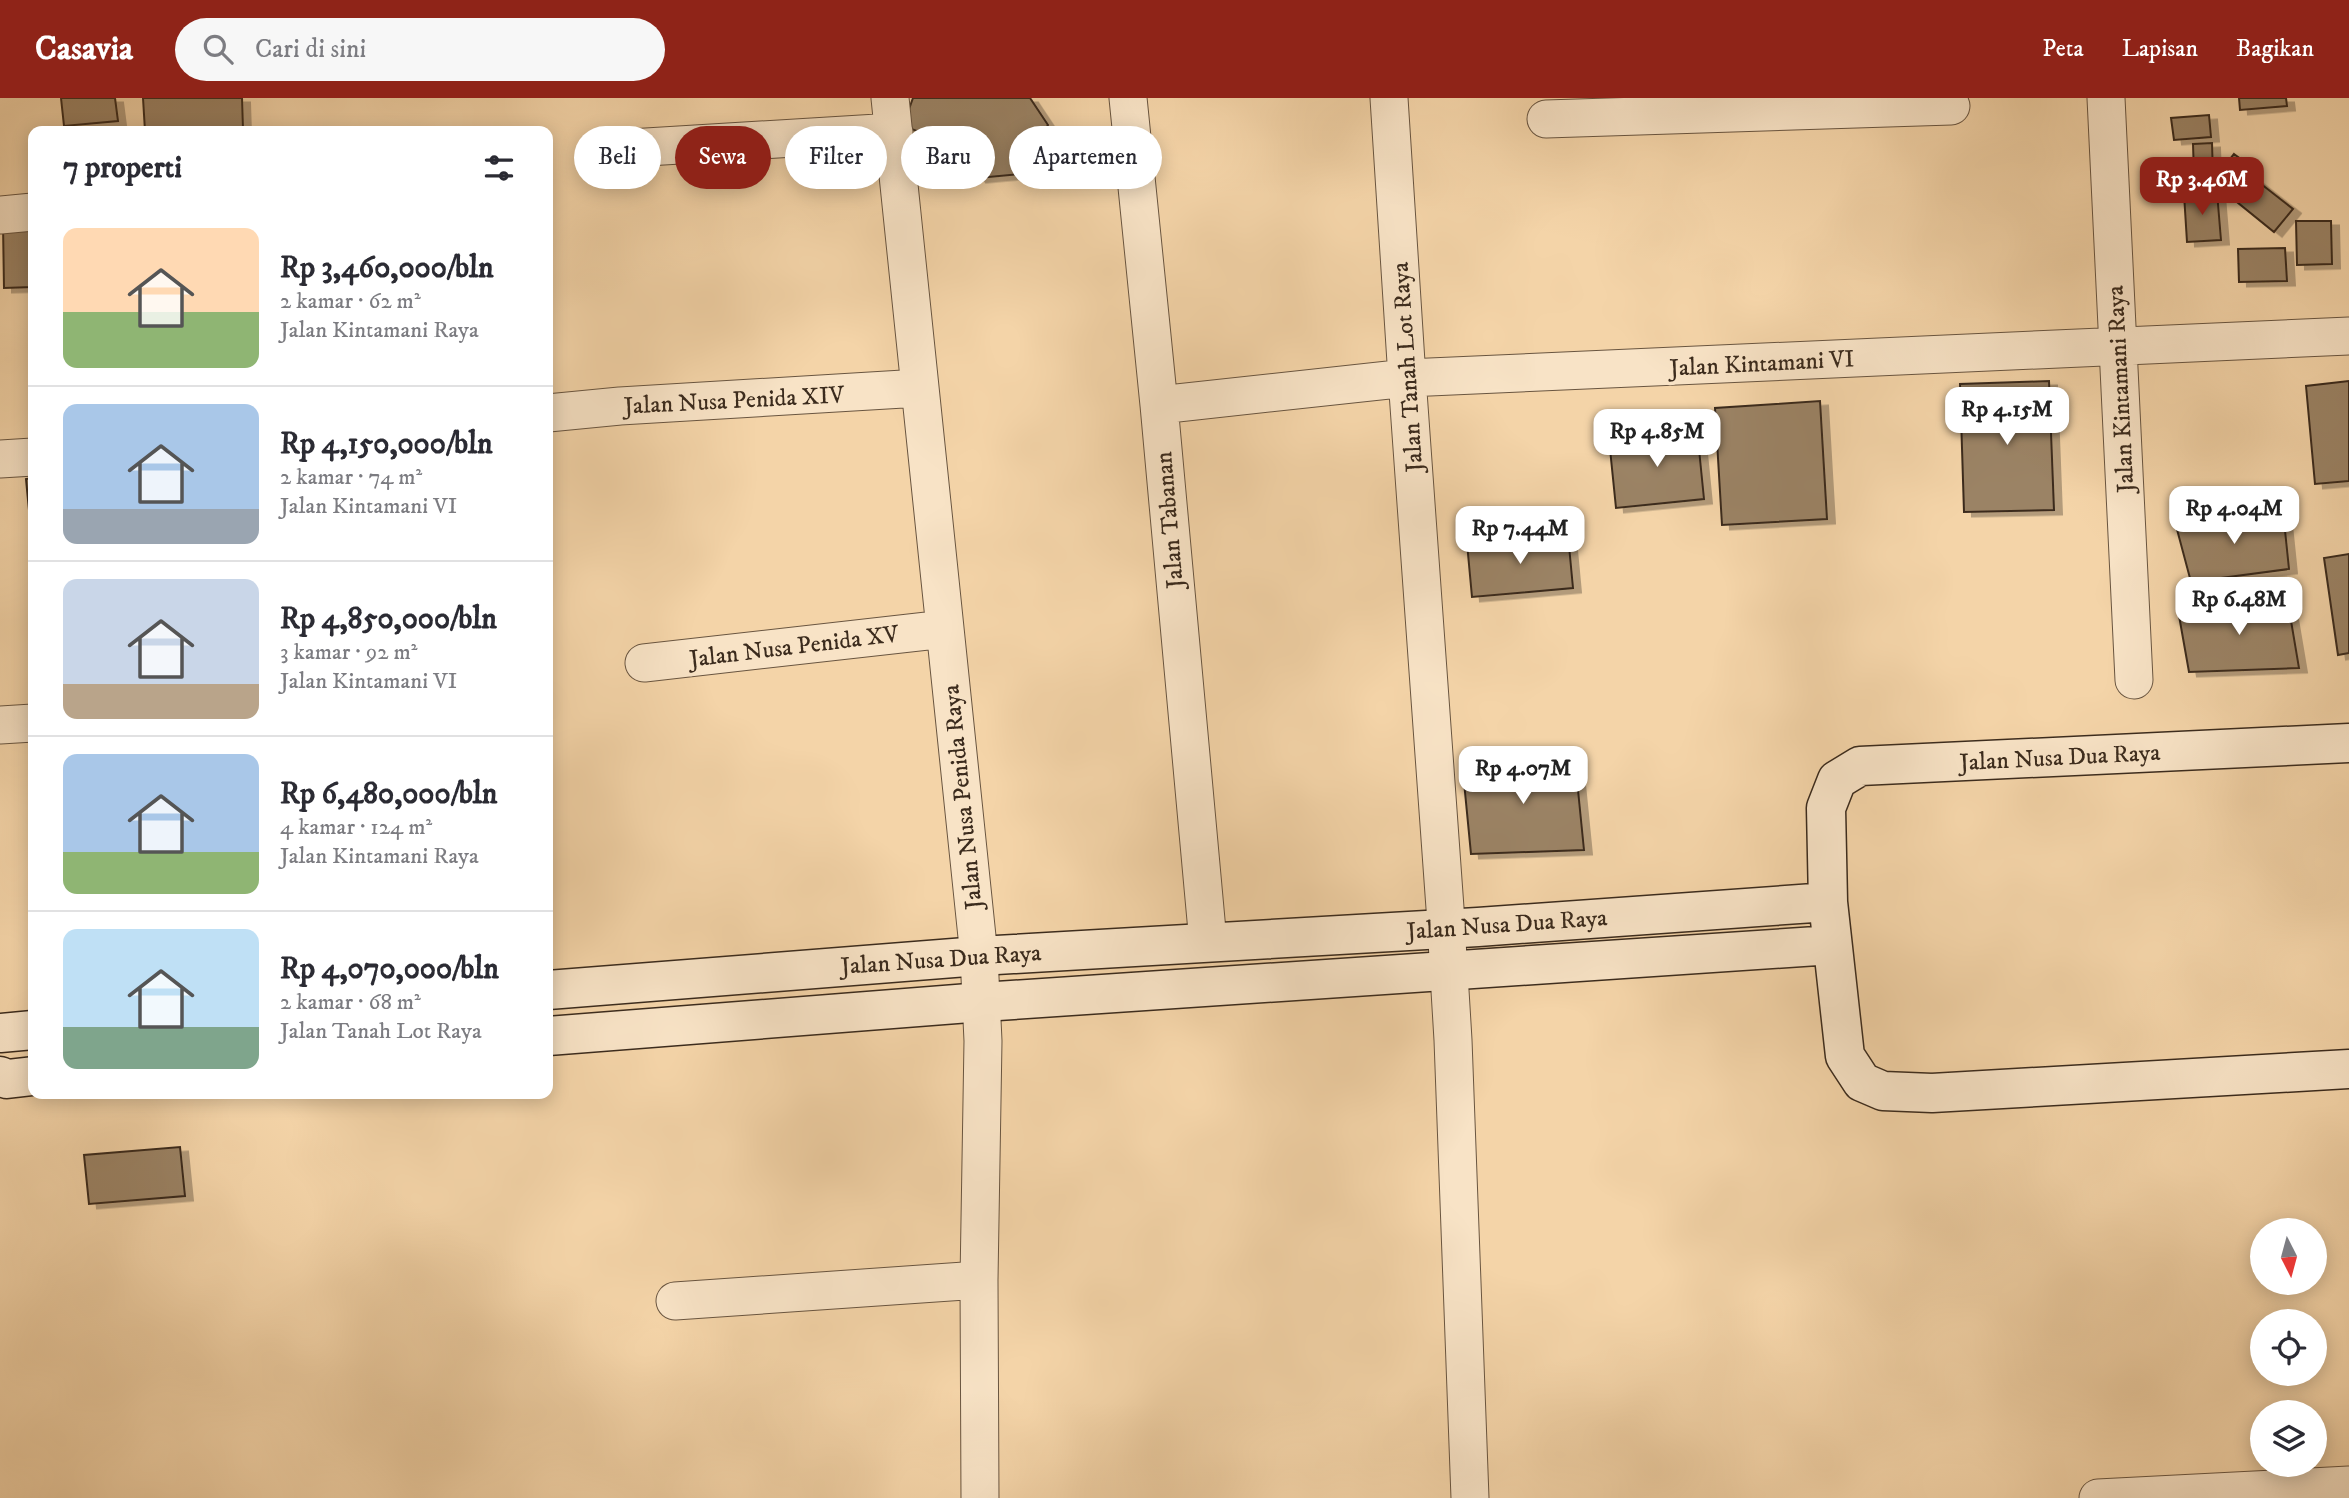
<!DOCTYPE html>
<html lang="id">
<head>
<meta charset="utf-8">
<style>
  :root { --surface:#fff; --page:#f7f7f7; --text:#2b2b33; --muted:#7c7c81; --line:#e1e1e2; --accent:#8f2418 }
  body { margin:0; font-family:"IM FELL DW Pica",serif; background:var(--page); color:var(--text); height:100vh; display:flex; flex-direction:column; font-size:26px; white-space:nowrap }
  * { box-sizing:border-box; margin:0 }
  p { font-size:23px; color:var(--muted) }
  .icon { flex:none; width:38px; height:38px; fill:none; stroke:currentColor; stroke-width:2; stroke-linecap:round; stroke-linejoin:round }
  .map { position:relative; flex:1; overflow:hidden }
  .details { position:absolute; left:28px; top:28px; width:525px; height:973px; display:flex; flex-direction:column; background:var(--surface); border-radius:14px; box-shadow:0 4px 18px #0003 }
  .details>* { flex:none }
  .guide { position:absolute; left:574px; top:28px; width:665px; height:63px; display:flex; gap:14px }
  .needle { width:46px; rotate:174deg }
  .tools { position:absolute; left:2250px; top:1120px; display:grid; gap:14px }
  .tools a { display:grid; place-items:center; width:77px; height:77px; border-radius:50%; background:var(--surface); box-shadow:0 4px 18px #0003; font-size:35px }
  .price { position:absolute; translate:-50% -60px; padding:0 16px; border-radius:14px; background:#fff; color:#222; font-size:23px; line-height:46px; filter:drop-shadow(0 2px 4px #0008) }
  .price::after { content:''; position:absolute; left:50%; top:42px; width:21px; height:16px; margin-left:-10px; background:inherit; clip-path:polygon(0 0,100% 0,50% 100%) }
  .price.active { background:var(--accent); color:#fff }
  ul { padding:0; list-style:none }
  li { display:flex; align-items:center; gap:21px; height:175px; padding:0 35px }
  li+li { border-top:2px solid var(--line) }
  li span { display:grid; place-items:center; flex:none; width:196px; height:140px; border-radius:14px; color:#555 }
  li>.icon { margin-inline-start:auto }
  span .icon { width:84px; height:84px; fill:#fffc; stroke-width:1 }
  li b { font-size:30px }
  h2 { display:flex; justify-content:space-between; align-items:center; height:84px; padding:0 35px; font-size:30px }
  .tag { padding:0 24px; border-radius:32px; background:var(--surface); box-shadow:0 4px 18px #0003; font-size:24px; line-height:63px }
  .tag.active { background:var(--accent); color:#fff }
  header { display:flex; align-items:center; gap:42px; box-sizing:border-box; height:98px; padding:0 35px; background:var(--accent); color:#fff }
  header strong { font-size:33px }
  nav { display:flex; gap:38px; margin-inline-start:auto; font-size:24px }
  .search { width:490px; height:63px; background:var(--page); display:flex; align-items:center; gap:18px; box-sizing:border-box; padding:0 24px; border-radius:38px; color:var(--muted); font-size:26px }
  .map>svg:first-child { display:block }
  .building { fill:#9b8365; stroke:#3b2b1d; stroke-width:2; filter:url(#shadow) }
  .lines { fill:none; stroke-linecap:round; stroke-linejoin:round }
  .street-casing { stroke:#695540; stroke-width:39 }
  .secondary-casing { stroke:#3b2b1d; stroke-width:41 }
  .street { stroke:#f8e3c6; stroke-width:37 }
  .secondary { stroke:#f8e3c6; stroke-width:38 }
  .labels { text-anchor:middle; stroke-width:7; stroke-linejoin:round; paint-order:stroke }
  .street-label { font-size:24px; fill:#3b2b1d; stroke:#f8e3c6 }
</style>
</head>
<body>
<header>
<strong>Casavia</strong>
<div class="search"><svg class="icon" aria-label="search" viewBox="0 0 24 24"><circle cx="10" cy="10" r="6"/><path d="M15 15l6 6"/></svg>Cari di sini</div>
<nav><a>Peta</a><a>Lapisan</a><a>Bagikan</a></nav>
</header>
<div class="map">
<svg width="2349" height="1400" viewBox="0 0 2349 1400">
  <defs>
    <filter id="shadow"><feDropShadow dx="8" dy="4.5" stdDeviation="0" flood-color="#0004"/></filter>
  </defs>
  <rect width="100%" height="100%" fill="#f4d4a8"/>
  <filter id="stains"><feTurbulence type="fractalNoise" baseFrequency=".00286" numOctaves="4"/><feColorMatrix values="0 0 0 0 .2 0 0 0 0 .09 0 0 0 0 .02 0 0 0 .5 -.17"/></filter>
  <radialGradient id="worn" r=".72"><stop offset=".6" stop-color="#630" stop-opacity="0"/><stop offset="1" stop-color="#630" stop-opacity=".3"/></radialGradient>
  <path class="building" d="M61 0H115L118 23 64 28Z
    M143 0H242L243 31 145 33Z
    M913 0H1030L1048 27 1039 41 1051 48 1041 64 1029 58 1021 76 978 80 953 46 903 28Z
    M2239 0H2286L2287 8 2240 12Z
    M2209 17 2211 39 2174 42 2171 20Z
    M2212 45 2213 77H2194L2193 46Z
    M2234 56 2253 70 2234 93 2216 79Z
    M2256 82 2293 111 2274 134 2237 104Z
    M2217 94 2221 142 2187 144 2184 96Z
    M2296 123H2331L2332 166 2297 167Z
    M33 125V189L4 190 3 126Z
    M2285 150 2287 183 2239 184 2238 151Z
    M2049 283 2054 412 1964 414 1960 286Z
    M2349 283V383L2315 386 2306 288Z
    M1820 303 1827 421 1722 427 1715 310Z
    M1697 331 1704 401 1616 410 1609 341Z
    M33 380V454L26 381Z
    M2283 413 2289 471 2191 484 2175 424Z
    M1568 437 1573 490 1472 499 1467 445Z
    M2349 456V555L2338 557 2324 460Z
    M2287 499 2299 570 2189 574 2178 512Z
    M1575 662 1584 752 1471 756 1462 663Z
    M180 1049 185 1098 89 1106 84 1057Z"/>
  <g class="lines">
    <defs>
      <path id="street" d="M890 0 979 858 983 943 979 1182 980 1400
        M1128 0 1159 307 1208 844
        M1389 0 1407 280 1445 810 1453 942 1470 1400
        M2106 0 2134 582
        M1546 21 1951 8
        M597 52 894 34
        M0 117 33 114
        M1159 307 1407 280 2349 238
        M548 315 620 308 920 290
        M0 361 33 359
        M644 565 945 531
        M0 627 33 625
        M675 1203 979 1182
        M2098 1400 2349 1387"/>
      <path id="secondary" d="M2349 645 1860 668 1837 682 1826 710 1828 804 1845 958 1862 984 1883 993 1932 995 2349 971
        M548 892 979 858 1478 829 1828 804
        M0 935 33 932
        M548 938 982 904 1832 847
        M0 978 7 981 33 978"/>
    </defs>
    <use href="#street" class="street-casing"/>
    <use href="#secondary" class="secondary-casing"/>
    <use href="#street" class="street"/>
    <use href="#secondary" class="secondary"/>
  </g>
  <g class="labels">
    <g class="street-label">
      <text transform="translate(1762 265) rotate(-3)" y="8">Jalan Kintamani VI</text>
      <text transform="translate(1407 269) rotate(-94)" y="8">Jalan Tanah Lot Raya</text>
      <text transform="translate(2120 291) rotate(-93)" y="8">Jalan Kintamani Raya</text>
      <text transform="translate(734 302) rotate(-3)" y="8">Jalan Nusa Penida XIV</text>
      <text transform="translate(1169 422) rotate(-95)" y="8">Jalan Tabanan</text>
      <text transform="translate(794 548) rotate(-7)" y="8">Jalan Nusa Penida XV</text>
      <text transform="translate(2060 659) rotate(-3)" y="8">Jalan Nusa Dua Raya</text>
      <text transform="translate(962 699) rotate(-96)" y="8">Jalan Nusa Penida Raya</text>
      <text transform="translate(1507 826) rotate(-4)" y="8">Jalan Nusa Dua Raya</text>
      <text transform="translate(941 861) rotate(-4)" y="8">Jalan Nusa Dua Raya</text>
    </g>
  </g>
  <rect width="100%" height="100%" filter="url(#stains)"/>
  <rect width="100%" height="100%" fill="url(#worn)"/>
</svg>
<div class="tools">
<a><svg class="needle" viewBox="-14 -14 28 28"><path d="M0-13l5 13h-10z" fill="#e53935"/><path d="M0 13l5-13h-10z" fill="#7c7c81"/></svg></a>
<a><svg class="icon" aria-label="locate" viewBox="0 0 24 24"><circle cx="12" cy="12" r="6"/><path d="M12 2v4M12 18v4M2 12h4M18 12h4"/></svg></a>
<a><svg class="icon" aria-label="layers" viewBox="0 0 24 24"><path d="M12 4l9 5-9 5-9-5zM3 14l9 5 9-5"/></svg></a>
</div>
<b class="price active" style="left:2202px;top:119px">Rp 3.46M</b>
<b class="price" style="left:2007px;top:349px">Rp 4.15M</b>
<b class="price" style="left:1657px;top:371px">Rp 4.85M</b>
<b class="price" style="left:2234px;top:448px">Rp 4.04M</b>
<b class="price" style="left:1520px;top:468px">Rp 7.44M</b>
<b class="price" style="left:2239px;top:539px">Rp 6.48M</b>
<b class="price" style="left:1523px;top:708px">Rp 4.07M</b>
<div class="guide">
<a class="tag">Beli</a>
<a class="tag active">Sewa</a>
<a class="tag">Filter</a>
<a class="tag">Baru</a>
<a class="tag">Apartemen</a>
</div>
<section class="details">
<h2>7 properti<svg class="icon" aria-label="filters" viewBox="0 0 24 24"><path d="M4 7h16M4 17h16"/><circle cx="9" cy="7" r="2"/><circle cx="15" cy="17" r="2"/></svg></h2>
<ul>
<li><span style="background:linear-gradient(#ffd9b3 60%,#8fb573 0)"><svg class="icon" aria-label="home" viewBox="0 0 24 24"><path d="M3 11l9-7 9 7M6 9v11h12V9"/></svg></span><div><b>Rp 3,460,000/bln</b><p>2 kamar · 62 m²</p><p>Jalan Kintamani Raya</p></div></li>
<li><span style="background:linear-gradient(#a9c7e8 75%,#9aa5b1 0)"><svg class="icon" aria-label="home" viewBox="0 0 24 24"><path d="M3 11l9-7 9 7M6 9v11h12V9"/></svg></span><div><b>Rp 4,150,000/bln</b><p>2 kamar · 74 m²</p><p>Jalan Kintamani VI</p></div></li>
<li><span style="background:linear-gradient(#c9d6e8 75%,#b9a48a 0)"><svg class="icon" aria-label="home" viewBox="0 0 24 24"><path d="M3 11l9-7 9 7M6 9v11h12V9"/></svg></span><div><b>Rp 4,850,000/bln</b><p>3 kamar · 92 m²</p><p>Jalan Kintamani VI</p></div></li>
<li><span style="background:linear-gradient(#a9c7e8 70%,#8fb573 0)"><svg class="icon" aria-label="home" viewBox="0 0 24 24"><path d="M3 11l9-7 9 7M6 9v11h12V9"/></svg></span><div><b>Rp 6,480,000/bln</b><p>4 kamar · 124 m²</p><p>Jalan Kintamani Raya</p></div></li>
<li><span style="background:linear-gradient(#bfe0f5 70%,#7fa58c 0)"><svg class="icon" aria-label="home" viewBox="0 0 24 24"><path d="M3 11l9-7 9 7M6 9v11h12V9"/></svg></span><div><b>Rp 4,070,000/bln</b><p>2 kamar · 68 m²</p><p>Jalan Tanah Lot Raya</p></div></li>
</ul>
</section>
</div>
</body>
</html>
